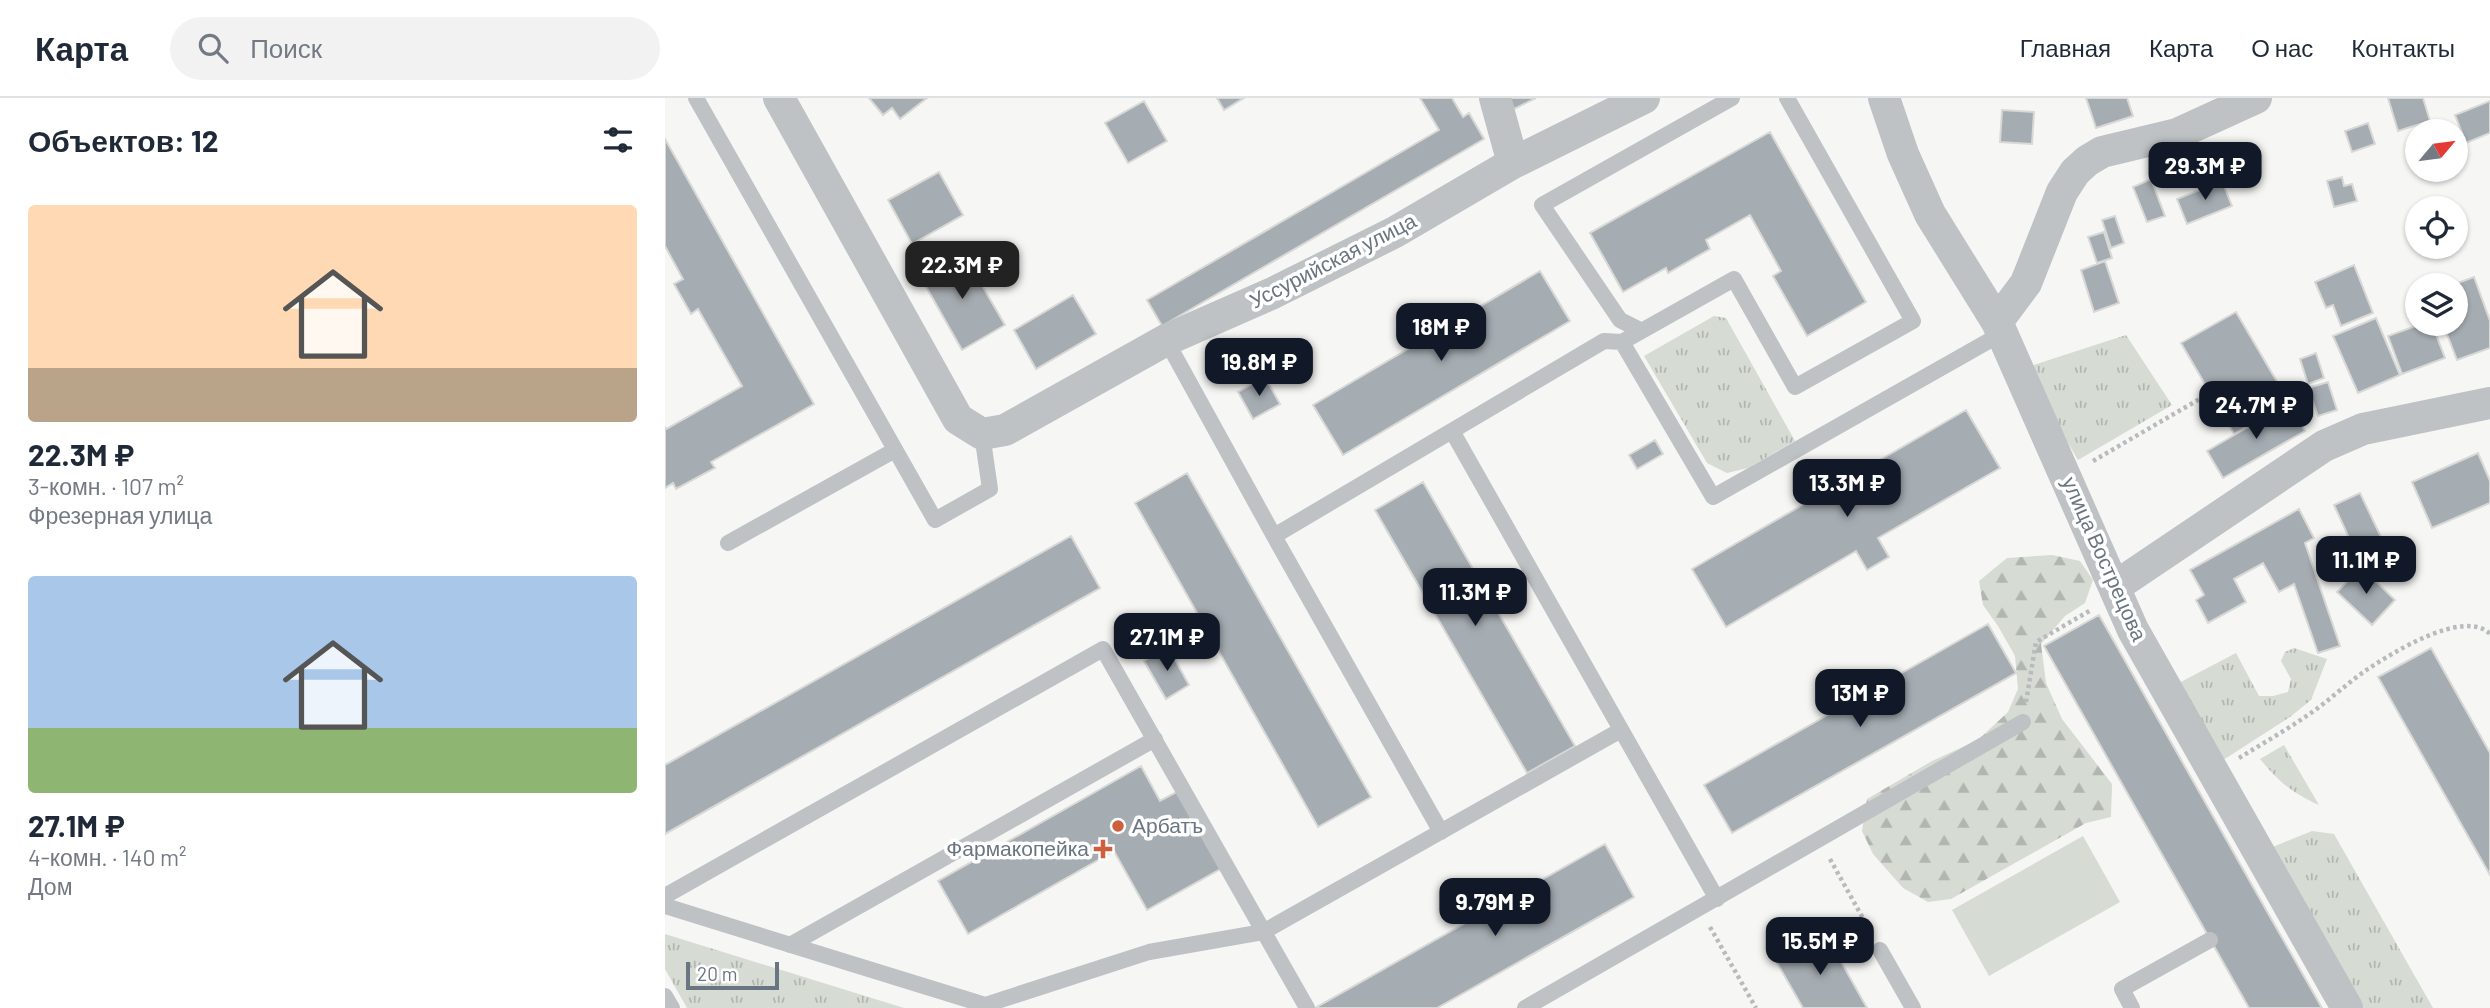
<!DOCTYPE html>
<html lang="ru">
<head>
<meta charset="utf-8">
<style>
  :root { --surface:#fff; --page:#f2f2f3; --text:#1f2937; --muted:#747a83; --line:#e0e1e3; --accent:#111827 }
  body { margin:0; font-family:Barlow,sans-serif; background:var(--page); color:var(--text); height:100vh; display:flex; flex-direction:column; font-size:26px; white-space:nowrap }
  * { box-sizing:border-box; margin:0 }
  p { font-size:23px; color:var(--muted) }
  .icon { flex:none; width:38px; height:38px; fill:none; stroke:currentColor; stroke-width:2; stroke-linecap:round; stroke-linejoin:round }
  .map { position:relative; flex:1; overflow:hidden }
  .panel { display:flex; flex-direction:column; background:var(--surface); width:665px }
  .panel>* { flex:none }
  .needle { width:46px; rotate:61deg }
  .buttons { position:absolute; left:1740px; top:21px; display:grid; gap:14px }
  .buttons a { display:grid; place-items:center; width:63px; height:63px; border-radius:50%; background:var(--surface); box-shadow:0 2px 5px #0004; font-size:35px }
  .scale { position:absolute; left:21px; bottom:18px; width:93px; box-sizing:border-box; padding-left:7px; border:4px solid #697681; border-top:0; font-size:19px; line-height:24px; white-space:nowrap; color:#697681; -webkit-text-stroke:5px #fff; paint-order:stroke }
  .price { position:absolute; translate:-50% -60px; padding:0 16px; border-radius:14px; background:var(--accent); color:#fff; font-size:23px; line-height:46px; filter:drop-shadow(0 2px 4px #0008) }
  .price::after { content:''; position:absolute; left:50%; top:42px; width:21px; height:16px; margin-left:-10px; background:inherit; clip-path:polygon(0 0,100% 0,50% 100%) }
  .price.current { background:#222; color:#fff }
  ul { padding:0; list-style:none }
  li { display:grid; align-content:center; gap:14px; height:371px; padding:0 28px }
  li span { display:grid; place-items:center; height:217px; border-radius:7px; color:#555 }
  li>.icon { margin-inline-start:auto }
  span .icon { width:126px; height:126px; fill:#fffc; stroke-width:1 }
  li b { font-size:30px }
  h2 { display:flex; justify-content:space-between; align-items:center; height:84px; padding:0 28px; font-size:30px }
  header { display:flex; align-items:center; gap:42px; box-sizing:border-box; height:98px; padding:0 35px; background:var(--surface); border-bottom:2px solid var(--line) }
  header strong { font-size:33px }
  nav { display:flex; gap:38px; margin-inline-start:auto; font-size:24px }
  .search { width:490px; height:63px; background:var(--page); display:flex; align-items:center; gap:18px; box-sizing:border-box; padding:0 24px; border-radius:38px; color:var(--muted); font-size:26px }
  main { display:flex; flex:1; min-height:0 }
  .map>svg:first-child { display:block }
  .grass { fill:url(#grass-tufts) }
  .forest { fill:url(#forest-firs) }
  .pitch { fill:#d6dbd3 }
  .building { fill:#a6adb2; stroke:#d8d8d6; stroke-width:2 }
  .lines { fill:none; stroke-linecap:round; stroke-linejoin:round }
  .path { stroke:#b8bbbd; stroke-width:4.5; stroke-dasharray:3.5 3.5; stroke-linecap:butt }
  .lane { stroke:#bec2c5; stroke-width:16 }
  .street { stroke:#bec2c5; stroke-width:32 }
  .poi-dot { fill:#ce5e3c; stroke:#fff; stroke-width:2.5 }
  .labels { text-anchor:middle; stroke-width:7; stroke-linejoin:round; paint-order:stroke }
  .street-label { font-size:21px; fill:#697681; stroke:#fff }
  .poi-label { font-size:21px; fill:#697681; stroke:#fff; text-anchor:start }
</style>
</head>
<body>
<header>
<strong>Карта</strong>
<div class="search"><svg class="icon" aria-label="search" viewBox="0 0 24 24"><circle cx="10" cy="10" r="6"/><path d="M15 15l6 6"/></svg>Поиск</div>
<nav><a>Главная</a><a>Карта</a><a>О нас</a><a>Контакты</a></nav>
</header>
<main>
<section class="panel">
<h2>Объектов: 12<svg class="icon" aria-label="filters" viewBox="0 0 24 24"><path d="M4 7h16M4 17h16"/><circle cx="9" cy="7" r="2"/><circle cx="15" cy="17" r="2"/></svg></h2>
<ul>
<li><span style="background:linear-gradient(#ffd9b3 75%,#b9a48a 0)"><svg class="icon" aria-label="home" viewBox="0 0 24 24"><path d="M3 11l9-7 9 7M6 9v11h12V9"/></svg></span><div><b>22.3M ₽</b><p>3-комн. · 107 m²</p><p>Фрезерная улица</p></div></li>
<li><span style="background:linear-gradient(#a9c7e8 70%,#8fb573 0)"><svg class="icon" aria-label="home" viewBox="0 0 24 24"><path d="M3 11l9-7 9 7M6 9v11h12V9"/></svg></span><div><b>27.1M ₽</b><p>4-комн. · 140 m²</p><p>Дом</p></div></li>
</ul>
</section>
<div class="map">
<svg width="1825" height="910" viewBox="0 0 1825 910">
  <defs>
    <pattern id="grass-tufts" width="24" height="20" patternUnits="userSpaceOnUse" patternTransform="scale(1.75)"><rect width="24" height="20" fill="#d6dbd3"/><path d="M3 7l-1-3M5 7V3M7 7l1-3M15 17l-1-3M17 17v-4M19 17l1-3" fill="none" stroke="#b2b6b1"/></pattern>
    <pattern id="forest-firs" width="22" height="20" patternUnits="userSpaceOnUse" patternTransform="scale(1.75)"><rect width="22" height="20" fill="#d6dbd3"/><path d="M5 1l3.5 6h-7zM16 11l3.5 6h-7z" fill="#b2b6b1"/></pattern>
  </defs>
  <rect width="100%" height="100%" fill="#f6f6f4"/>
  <path class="grass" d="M1049 218 1061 220 1130 343 1083 370 1062 375 1042 365 979 258Z
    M1461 237 1507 307 1413 362 1359 270Z
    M1629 550 1662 561 1646 602 1625 619 1552 666 1510 587 1571 555 1594 598H1608L1623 594 1626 581 1616 563 1620 554Z
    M1619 647 1654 707C1626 694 1614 684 1595 661Z
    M1647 733 1669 736 1768 910H1694L1605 750Z
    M0 836 239 910H22L0 871Z"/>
  <path class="forest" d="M1387 457 1415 463 1428 482 1420 505 1400 518 1376 546 1381 585 1397 621 1447 686 1446 719 1421 725 1286 801 1263 804 1238 790 1208 756 1197 733 1202 701 1267 663 1313 642 1343 614 1353 591 1350 558 1333 528 1318 507 1314 483 1342 460Z"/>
  <path class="pitch" d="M1418 738 1455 804 1324 878 1287 812Z"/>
  <path class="building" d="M204 0H262L235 21 227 10 218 17Z
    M552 0H579L559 12Z
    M755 0H787L798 19 804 15 819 41 497 228 482 202 774 32Z
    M844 0H871L849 11Z
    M1421 0H1462L1468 18 1431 30Z
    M1723 0H1758L1765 23 1733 33Z
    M479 3 502 43 463 65 440 25Z
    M1825 3V35L1801 45 1790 17Z
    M1337 12 1369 14 1367 46 1335 44Z
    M1703 25 1710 46 1687 54 1680 33Z
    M1105 34 1201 204 1142 238 1108 178 1116 173 1085 117 1041 142 1045 151 1003 175 1001 170 958 194 925 135Z
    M0 41 149 306 46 364 50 370 11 391 8 385 0 390V329L1 331 77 288 33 211 26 216 9 186 18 181 0 148Z
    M274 74 298 117 247 146 223 102Z
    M1677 79 1679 88 1687 86 1692 103 1669 109 1662 83Z
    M1486 81 1500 118 1482 124 1468 89Z
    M1557 83 1567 108 1522 126 1512 101Z
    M1450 118 1459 145 1446 150 1437 122Z
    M1439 134 1447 160 1432 165 1423 139Z
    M297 153 340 227 297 252 255 178Z
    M1440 163 1454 205 1429 214 1416 172Z
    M1689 167 1708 215 1676 228 1668 207 1661 210 1650 184Z
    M875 173 905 223 678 357 648 307Z
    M1809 179 1825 223V250L1792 262 1778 226H1790V187H1787Z
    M408 197 431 236 371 271 349 232Z
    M1571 214 1624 304 1569 336 1516 245Z
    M1711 220 1735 277 1693 295 1668 238Z
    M1756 226H1767L1780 260 1737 276 1723 238Z
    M1651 255 1659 280 1643 286 1635 261Z
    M600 279 615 306 588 321 573 294Z
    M1663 284 1672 312 1653 318 1643 290Z
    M1624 305 1640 333 1558 380 1542 353Z
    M1301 312 1335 370 1213 440 1224 459 1202 472 1191 453 1061 529 1027 471Z
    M990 342 998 356 972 371 964 357Z
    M1813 355 1825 383V405L1767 430 1747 384Z
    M522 375 706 699 653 729 470 405Z
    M758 384 910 648 862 675 710 412Z
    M1695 395 1717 441 1690 453 1669 407Z
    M1634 411 1649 440 1640 445 1675 548 1653 555 1629 486 1614 494 1598 465 1569 481 1581 504 1543 525 1531 502 1539 497 1525 472Z
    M406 438 435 490 0 736V667Z
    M1696 469 1730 502 1707 527 1672 494Z
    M1434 517 1600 810 1657 910H1584L1379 548Z
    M1323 526 1351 575 1067 735 1039 687Z
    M503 549 524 587 501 601 479 563Z
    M1766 550 1825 655V777L1713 579Z
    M476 668 495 703 515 692 559 769 482 812 449 753 303 836 273 783Z
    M940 746 969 799 772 910H650Z
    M1160 836 1179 869 1202 910H1138L1111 863Z"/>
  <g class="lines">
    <path class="path" d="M1428 363 1545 295
      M1361 604 1371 544 1426 512
      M1574 660C1597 646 1621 632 1643 617 1664 603 1682 585 1703 571 1727 555 1799 510 1825 536
      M1165 761 1205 833
      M1045 829 1091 910"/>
    <path class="lane" d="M31 0 270 422 325 391 317 336
      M977 233 955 222 877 107 1067 0
      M501 242 609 438 776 734
      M957 244 1069 181 1130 289 1248 223 1122 0
      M787 333 1052 801
      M609 438 939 243 957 244 1048 399 1336 236
      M63 445 230 352
      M0 798 438 551 642 910
      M0 808 320 907 484 854 598 834 956 632
      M125 847 490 641
      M1215 852 1248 910
      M0 898 7 910
      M860 910 1358 624
      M1467 910 1457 891 1545 842"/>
    <path class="street" d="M114 0 293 321 317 336 340 332 501 242 608 195 730 134 848 65 979 0
      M830 0 848 65
      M1219 0 1238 56 1265 116 1332 224 1468 532 1682 910
      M1332 224 1361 185 1397 94 1410 74 1422 63 1437 54 1512 36 1591 0
      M1451 488 1659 348 1698 331 1825 305"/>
  </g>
  <g class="poi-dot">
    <circle cx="453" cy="728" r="7"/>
    <path d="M434.5 740.5h7v7h7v7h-7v7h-7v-7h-7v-7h7z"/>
  </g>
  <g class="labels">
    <g class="street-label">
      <text transform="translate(668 163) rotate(-27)" y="7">Уссурийская улица</text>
      <text transform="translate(1439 461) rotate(66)" y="7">улица Вострецова</text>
    </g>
    <g class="poi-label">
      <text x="467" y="735">Арбатъ</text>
      <text x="424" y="758" text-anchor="end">Фармакопейка</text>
    </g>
  </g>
</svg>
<div class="buttons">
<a><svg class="needle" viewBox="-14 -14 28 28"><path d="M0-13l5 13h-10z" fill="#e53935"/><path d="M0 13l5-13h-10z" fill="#747a83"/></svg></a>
<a><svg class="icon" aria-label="locate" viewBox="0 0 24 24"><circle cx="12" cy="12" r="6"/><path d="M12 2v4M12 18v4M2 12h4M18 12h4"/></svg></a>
<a><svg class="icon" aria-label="layers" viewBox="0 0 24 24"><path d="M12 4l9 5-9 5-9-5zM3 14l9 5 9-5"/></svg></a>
</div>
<div class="scale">20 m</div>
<b class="price" style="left:1540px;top:104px">29.3M ₽</b>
<b class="price current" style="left:297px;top:203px">22.3M ₽</b>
<b class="price" style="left:776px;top:265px">18M ₽</b>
<b class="price" style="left:594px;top:300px">19.8M ₽</b>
<b class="price" style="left:1591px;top:343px">24.7M ₽</b>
<b class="price" style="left:1182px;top:421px">13.3M ₽</b>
<b class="price" style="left:1701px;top:498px">11.1M ₽</b>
<b class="price" style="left:810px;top:530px">11.3M ₽</b>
<b class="price" style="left:502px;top:575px">27.1M ₽</b>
<b class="price" style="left:1195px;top:631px">13M ₽</b>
<b class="price" style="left:830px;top:840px">9.79M ₽</b>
<b class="price" style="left:1155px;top:879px">15.5M ₽</b>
</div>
</main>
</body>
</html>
